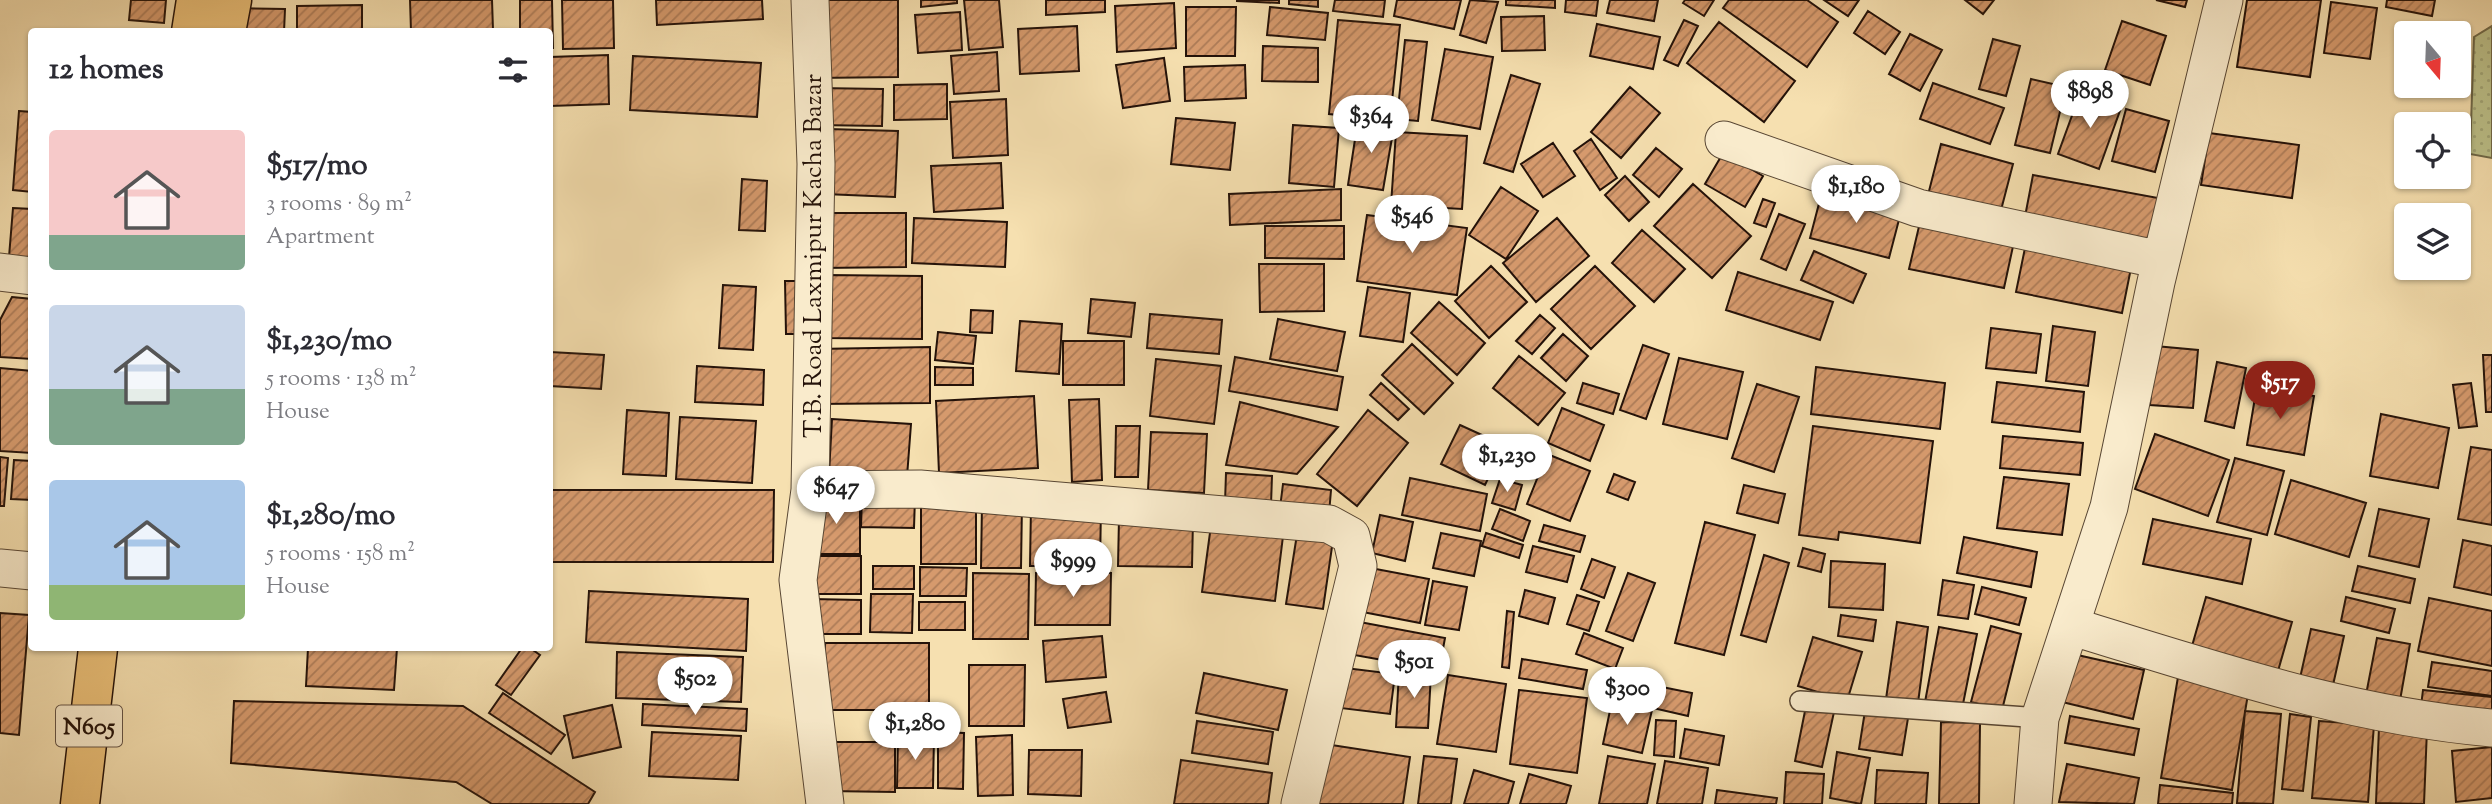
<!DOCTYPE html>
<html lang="en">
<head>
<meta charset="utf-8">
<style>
  :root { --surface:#fff; --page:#f2f2f3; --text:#2b2b33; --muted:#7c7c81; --accent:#8f2418 }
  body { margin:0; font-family:"Sorts Mill Goudy",serif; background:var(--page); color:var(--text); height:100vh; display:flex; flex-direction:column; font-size:26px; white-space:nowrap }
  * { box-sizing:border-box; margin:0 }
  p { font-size:23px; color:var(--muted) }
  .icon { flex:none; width:38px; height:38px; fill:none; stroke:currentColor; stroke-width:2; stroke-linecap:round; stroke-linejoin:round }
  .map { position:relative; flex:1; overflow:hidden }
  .sheet { position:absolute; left:28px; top:28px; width:525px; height:623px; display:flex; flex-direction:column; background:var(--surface); border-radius:7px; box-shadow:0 2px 5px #0004 }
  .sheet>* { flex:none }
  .needle { width:46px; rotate:161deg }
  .tools { position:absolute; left:2394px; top:21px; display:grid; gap:14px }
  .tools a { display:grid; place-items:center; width:77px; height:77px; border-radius:7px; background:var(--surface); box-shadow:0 2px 5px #0004; font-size:35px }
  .price { position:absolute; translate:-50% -60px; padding:0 16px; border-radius:24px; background:#fff; color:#222; font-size:23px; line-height:46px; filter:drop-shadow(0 2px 4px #0008) }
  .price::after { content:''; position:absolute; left:50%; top:42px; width:21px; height:16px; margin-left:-10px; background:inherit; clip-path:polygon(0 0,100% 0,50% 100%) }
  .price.on { background:var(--accent); color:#fff }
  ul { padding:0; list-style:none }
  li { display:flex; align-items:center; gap:21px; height:175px; padding:0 21px }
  li span { display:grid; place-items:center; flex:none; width:196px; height:140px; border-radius:7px; color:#555 }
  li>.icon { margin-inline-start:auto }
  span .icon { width:84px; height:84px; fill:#fffc; stroke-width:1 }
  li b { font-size:30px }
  h2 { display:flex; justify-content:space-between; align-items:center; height:84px; padding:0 21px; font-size:30px }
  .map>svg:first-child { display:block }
  .grass { fill:url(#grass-dots); stroke:#706a4a; stroke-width:2 }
  .building { fill:url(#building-hatch); stroke:#241209; stroke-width:2 }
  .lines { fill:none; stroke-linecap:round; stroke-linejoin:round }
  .lane-casing { stroke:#584633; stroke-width:22 }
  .street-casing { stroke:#584633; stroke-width:39 }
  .highway-casing { stroke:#241209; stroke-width:41 }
  .lane { stroke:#f9ebcc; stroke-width:19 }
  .street { stroke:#f9ebcc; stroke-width:37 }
  .highway { stroke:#ebc078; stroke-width:38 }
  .labels { text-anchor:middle; stroke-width:7; stroke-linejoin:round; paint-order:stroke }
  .shield { fill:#f9ebcc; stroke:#645344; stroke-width:2 }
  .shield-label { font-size:24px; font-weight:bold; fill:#241209 }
  .street-label { font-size:26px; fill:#241209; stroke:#f9ebcc }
</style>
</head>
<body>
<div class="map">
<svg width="2492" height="804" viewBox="0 0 2492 804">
  <defs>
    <pattern id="grass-dots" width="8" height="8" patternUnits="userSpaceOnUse" patternTransform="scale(1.75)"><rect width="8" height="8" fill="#bdc28b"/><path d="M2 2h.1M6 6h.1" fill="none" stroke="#a2a677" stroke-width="1.8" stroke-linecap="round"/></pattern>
    <pattern id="building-hatch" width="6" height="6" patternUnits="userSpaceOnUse" patternTransform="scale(1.75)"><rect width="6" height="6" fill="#d69a6d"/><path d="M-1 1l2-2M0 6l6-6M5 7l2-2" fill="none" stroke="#ad7c58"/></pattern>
  </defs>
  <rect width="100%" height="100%" fill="#f6e0b0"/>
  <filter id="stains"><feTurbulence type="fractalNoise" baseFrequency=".00286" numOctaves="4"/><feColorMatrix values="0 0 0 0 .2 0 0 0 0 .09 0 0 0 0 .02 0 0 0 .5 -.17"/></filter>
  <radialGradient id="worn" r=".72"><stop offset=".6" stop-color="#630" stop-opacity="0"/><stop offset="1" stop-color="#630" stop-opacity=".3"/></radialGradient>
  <path class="grass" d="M2492 26V158L2470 154 2474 37Z"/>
  <path class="building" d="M131 0H166L164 23 129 20Z
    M410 0H492L493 30 411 31Z
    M520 0H552L553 48H550V32H520Z
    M562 0H613L614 48 563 49Z
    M656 0H762L763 19 657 25Z
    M816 0H898V77L816 78Z
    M921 0H957V3L921 7Z
    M964 0H999L1003 47 969 50Z
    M1046 0H1105V12L1046 15Z
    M1237 0H1279V3L1237 1Z
    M1289 0H1318V7L1289 4Z
    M1335 0H1385L1383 17 1333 11Z
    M1397 0H1461L1454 29 1394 16Z
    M1470 0 1498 2 1486 43 1460 35Z
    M1506 0H1555V8L1506 5Z
    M1566 0H1598L1596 16 1565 12Z
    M1610 0H1658L1654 21 1607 13Z
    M1685 0H1714L1704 16 1683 3Z
    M1729 0H1807L1838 22 1807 67 1723 8Z
    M1824 0H1859L1848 16Z
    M1965 0H1994L1983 14Z
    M2156 0H2187L2185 7Z
    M2247 0H2321L2310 77 2237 67Z
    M2387 0H2435L2432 16 2386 7Z
    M2331 2 2377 8 2370 59 2324 53Z
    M1174 3 1176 48 1117 52 1115 6Z
    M362 5V32H297V6Z
    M1186 7H1236L1235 56H1186Z
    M1270 7 1328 13 1325 40 1267 35Z
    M232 8 285 9 284 32H231Z
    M1868 11 1900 32 1885 54 1854 33Z
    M960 12 962 50 918 53 915 15Z
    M1544 16 1545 50 1502 51 1501 17Z
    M1338 20 1400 25 1390 120 1329 114Z
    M1684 20 1698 26 1678 66 1664 60Z
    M2122 21 2166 36 2150 85 2105 70Z
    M1719 22 1795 81 1764 122 1687 63Z
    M1597 24 1660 37 1653 69 1590 56Z
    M1077 26 1079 71 1020 74 1018 29Z
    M1910 34 1942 50 1920 91 1889 74Z
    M1993 39 2020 46 2006 96 1979 89Z
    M1405 40 1427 42 1418 121 1397 119Z
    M1263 46 1318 48V82L1262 81Z
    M1445 49 1493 57 1480 129 1432 120Z
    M997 52 999 91 954 94 951 56Z
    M608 55 609 104 550 106V57Z
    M633 56 761 63 757 117 630 110Z
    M1164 58 1170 101 1123 108 1116 65Z
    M1245 65 1246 98 1185 101 1184 67Z
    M1511 75 1540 84 1513 172 1484 163Z
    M2031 79 2066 87 2050 153 2015 145Z
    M1933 83 2004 108 1990 144 1920 119Z
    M947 84V119L894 120V85Z
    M1630 87 1660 113 1621 158 1591 132Z
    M818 88 883 89 882 126 817 125Z
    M2081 91 2122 105 2099 169 2058 154Z
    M1006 99 1008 155 953 158 950 102Z
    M2126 109 2169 121 2155 172 2112 161Z
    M19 111 32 112V192L13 190Z
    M1176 118 1235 123 1230 170 1171 164Z
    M1358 120 1394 126 1383 190 1348 185Z
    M1293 125 1339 128 1334 187 1289 183Z
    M828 129 898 131 895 197 825 194Z
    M1396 132 1467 136 1462 209 1391 205Z
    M2209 133 2299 145 2292 198 2201 185Z
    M1591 139 1617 178 1600 190 1574 151Z
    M1553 143 1575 176 1543 197 1521 164Z
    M1941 144 2013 164 2000 214 1928 195Z
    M1656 148 1682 169 1659 197 1633 175Z
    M1723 153 1763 176 1745 207 1705 184Z
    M1001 163 1003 208 934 212 931 166Z
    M2033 175 2158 198 2148 251 2023 227Z
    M1625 176 1649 202 1629 221 1605 195Z
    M742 179 767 181 765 231 739 230Z
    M1693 184 1751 236 1712 278 1654 226Z
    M1501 187 1538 211 1506 259 1469 235Z
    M1341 189V220L1230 225 1229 194Z
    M1822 192 1901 212 1889 258 1810 238Z
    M1763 199 1775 203 1766 227 1754 223Z
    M13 208 32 209V259L9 257Z
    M822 213H906V267L822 268Z
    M1779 214 1805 224 1786 270 1761 259Z
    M1367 215 1467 228 1457 295 1357 281Z
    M914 218 1007 222 1005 267 912 263Z
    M1557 218 1589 256 1536 302 1503 263Z
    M1921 218 2015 237 2004 288 1909 269Z
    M1265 226H1344V259L1265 258Z
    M1642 230 1685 269 1654 302 1612 263Z
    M2025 248 2131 268 2122 313 2016 292Z
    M1814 251 1866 274 1853 303 1801 280Z
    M1259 264H1324V311L1260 312Z
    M1491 266 1527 302 1489 338 1455 301Z
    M1595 266 1635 306 1591 349 1551 309Z
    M1738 272 1833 302 1820 340 1726 310Z
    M826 275 922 276V339L824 338Z
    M785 281H804L805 334H786Z
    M723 285 756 287 753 350 719 348Z
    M1368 287 1410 293 1403 342 1360 336Z
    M12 297 32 299V359L0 357V320Z
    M1091 299 1135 303 1131 337 1088 333Z
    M1439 302 1485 343 1457 375 1411 333Z
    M971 310 993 311 992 333 970 332Z
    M1150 314 1222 320 1219 354 1147 348Z
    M1540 315 1555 328 1532 354 1516 341Z
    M1278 319 1345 332 1337 371 1270 359Z
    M1020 321 1062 324 1059 374 1016 371Z
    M2053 326 2095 332 2088 386 2046 381Z
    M1991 328 2041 334 2036 373 1986 368Z
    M938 332 976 336 973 364 935 360Z
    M1563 334 1588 356 1566 381 1541 358Z
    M1063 341H1124V385H1063Z
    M1412 344 1453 383 1424 414 1382 375Z
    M1643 345 1669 354 1646 419 1620 410Z
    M2155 346 2198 350 2193 408 2150 405Z
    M930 347V403L816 404V349Z
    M550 352 604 355 601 389 550 386Z
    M2483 355H2492V412H2486Z
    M1519 356 1565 393 1538 425 1493 388Z
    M1235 357 1343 377 1337 410 1229 391Z
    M1679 358 1743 372 1727 439 1663 424Z
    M1156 359 1221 366 1214 424 1150 416Z
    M2217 362 2246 368 2234 428 2205 421Z
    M697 366 764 370 763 405 695 402Z
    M935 367 973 368V385H935Z
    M1816 367 1945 383 1940 429 1811 414Z
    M0 368 32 371V453L0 451Z
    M1997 382 2084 392 2080 432 1992 422Z
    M1381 383 1409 409 1398 420 1370 395Z
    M1583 383 1619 394 1613 414 1577 403Z
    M2471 383 2477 426 2459 428 2453 385Z
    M1757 384 1799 397 1774 472 1732 458Z
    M2257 386 2314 396 2304 455 2247 445Z
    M1034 396 1038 468 939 473 936 401Z
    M1099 399 1102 480 1072 482 1069 400Z
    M1240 402 1338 427 1297 474 1226 465Z
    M1562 408 1604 425 1590 461 1548 443Z
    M627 410 669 413 666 476 623 474Z
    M1368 410 1408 443 1357 506 1317 474Z
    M2381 414 2449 428 2438 488 2370 476Z
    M680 417 756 421 752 483 676 479Z
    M832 419 911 424 907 477 829 473Z
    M1460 425 1504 445 1485 485 1441 464Z
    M1116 426H1140L1138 477H1115Z
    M1813 426 1933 441 1920 543 1839 532 1838 540 1799 535Z
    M1151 432 1207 434 1204 493 1148 490Z
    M2155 434 2229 460 2208 516 2135 489Z
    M2003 436 2083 443 2080 475 2000 468Z
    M2471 447 2492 450V525L2458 519Z
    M1547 454 1590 471 1570 521 1527 504Z
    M0 457 8 458 4 506H0Z
    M2235 458 2284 471 2267 535 2217 522Z
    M14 460 32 461V500L11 499Z
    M1226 473 1272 476 1271 505 1225 503Z
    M1614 474 1635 482 1628 500 1607 492Z
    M2004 477 2069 484 2062 535 1997 528Z
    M1410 478 1487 494 1480 531 1402 515Z
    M1500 479 1522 485 1515 510 1492 503Z
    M2291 480 2366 503 2349 557 2275 534Z
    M1283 484 1331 490 1329 514 1280 508Z
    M1744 485 1785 494 1778 523 1737 513Z
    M550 490H774L773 562H550Z
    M862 496 915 497 914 528 861 527Z
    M813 497 860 498V554H812Z
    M921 501 976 502V564H921Z
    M982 503H1022L1021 568H981Z
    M1031 505 1101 506 1100 566H1030Z
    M1500 509 1530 521 1523 541 1492 529Z
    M2379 509 2429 519 2419 567 2369 556Z
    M1380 515 1413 522 1405 561 1372 553Z
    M1119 518 1193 519 1192 567 1118 566Z
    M1212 518 1284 528 1275 601 1202 592Z
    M2153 519 2251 539 2242 584 2143 564Z
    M1705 522 1755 535 1724 655 1675 643Z
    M1544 525 1585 536 1580 552 1539 541Z
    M1298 528 1334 533 1323 609 1286 604Z
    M1441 533 1481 541 1474 576 1433 568Z
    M1486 533 1523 545 1519 558 1482 546Z
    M1964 537 2037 552 2031 587 1957 573Z
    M2463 540 2492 546V595L2454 587Z
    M1533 546 1574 556 1567 582 1526 572Z
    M1803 548 1825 554 1821 572 1798 566Z
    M1764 555 1789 563 1766 642 1741 635Z
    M809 556H861V594H809Z
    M1592 559 1615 567 1604 598 1581 589Z
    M1831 561 1885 564 1883 610 1829 607Z
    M873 566H914V589H873Z
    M1360 566 1429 579 1420 623 1352 610Z
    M2358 566 2415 579 2410 603 2352 591Z
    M920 567 967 568 966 596H920Z
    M973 573 1029 574 1028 639H973Z
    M1036 573H1111L1110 625H1035Z
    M1628 573 1655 583 1633 641 1606 631Z
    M1943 580 1974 585 1968 619 1938 615Z
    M1433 581 1467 587 1459 630 1425 625Z
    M1982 587 2026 598 2019 625 1975 614Z
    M1525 590 1555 598 1548 624 1519 616Z
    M589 591 748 599 746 651 586 642Z
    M871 594H913L912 633 870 632Z
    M1577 595 1599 602 1589 631 1567 624Z
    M2206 597 2292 622 2274 685 2188 660Z
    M2346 597 2395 609 2389 633 2341 621Z
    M2429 598 2492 611V666L2418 651Z
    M812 599 861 600V634H811Z
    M919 602H965V630H919Z
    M1507 611 1514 612 1509 668 1502 667Z
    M0 613 29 615 19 735 0 733Z
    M1841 615 1876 620 1873 641 1838 636Z
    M1349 620 1445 638 1439 670 1343 653Z
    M1897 622 1928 627 1918 703 1886 699Z
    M1991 626 2021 634 2002 710 1971 702Z
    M1939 627 1977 634 1962 709 1925 702Z
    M2311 629 2344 636 2331 694 2298 687Z
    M1584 633 1623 648 1615 669 1576 654Z
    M1102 636 1106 677 1046 682 1043 641Z
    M1813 637 1862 652 1847 701 1798 686Z
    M2377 638 2410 644 2399 706 2365 700Z
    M825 643H929V710H825Z
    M308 648H397L394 690 306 686Z
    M522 648H530L540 655 511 695 496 685Z
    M617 652 743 657 741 702 616 698Z
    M2073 654 2144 670 2133 719 2062 702Z
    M1522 659 1587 670 1583 689 1519 678Z
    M2432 662 2492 671V696L2428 687Z
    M969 665H1025L1024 726H969Z
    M1337 667 1395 674 1390 714 1332 707Z
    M1399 672 1431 673 1428 728 1396 727Z
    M1204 673 1287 690 1278 730 1196 713Z
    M1448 675 1506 684 1496 752 1437 744Z
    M2178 677 2249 688 2232 790 2161 778Z
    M1657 686 1692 693 1688 716 1653 708Z
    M1519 690 1587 698 1577 773 1510 764Z
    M2423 690 2492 697V722L2420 714Z
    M1106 692 1111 722 1068 728 1063 699Z
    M503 693 565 735 551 754 489 713Z
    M234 701 463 706 595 792 588 804H492L456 782 231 763Z
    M1612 701 1652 710 1642 753 1603 744Z
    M643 704 747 709 746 731 642 725Z
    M612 705 621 747 573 758 564 716Z
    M1806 706 1834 712 1822 767 1795 761Z
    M1865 711 1908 718 1902 755 1859 749Z
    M2245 711 2281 714 2273 804 2237 803Z
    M2290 714 2311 717 2303 791 2282 789Z
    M2070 716 2139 729 2134 755 2065 743Z
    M1656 720 1676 721 1674 757 1654 755Z
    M1197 721 1273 732 1268 764 1192 753Z
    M2319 721 2374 725 2368 802 2312 798Z
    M1941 722 1980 723 1979 804H1939Z
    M2379 727 2427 729 2424 804 2376 803Z
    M1685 729 1724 736 1719 765 1680 758Z
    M652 732 741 736 738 780 649 776Z
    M938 732 964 733 963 789 938 788Z
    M1012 735 1013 795 978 796 976 737Z
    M898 736H934L933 788H897Z
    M827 742H895V792L827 791Z
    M1325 744 1410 757 1403 804H1315Z
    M2492 747V798L2456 802 2452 751Z
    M1029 750H1082L1081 796 1028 794Z
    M1837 752 1870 758 1861 804 1830 798Z
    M1424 756 1457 759 1451 804H1418Z
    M1608 756 1655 764 1647 804H1599Z
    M1181 760 1272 773 1268 804H1174Z
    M1665 761 1708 768 1702 804H1657Z
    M2067 764 2139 778 2134 804 2059 802Z
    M1474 770 1514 782 1508 804H1464Z
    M1877 770 1928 773 1926 804H1875Z
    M1786 772 1824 774 1822 804H1784Z
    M1529 774 1571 786 1566 804H1520Z
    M2160 785 2233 793 2232 804H2158Z
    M1717 790 1777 798 1776 804H1715Z"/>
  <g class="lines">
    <defs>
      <path id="lane" d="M1800 701 2040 718"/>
      <path id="street" d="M810 0 816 164 810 490 798 580 825 804
        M1724 140 1918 208 2161 260
        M0 272 32 276
        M810 490 920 489 1329 524 1351 536 1358 566 1300 804
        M0 568 32 571
        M2070 626C2212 669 2344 715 2492 728
        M2033 804 2040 718 2109 507 2156 282 2224 0"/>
      <path id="highway" d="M191 32 196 0
        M226 32 232 0
        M80 804 98 648"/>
    </defs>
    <use href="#lane" class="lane-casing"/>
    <use href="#street" class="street-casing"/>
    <use href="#highway" class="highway-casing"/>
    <use href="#lane" class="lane"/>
    <use href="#street" class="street"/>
    <use href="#highway" class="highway"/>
  </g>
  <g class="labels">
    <rect class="shield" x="56" y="705.5" width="66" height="41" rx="5"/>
    <g class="shield-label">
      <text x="89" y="734">N605</text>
    </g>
    <g class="street-label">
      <text transform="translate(812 256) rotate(-90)" y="9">T.B. Road Laxmipur Kacha Bazar</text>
    </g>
  </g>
  <rect width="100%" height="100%" filter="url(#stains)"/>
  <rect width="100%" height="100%" fill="url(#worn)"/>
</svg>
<div class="tools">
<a><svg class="needle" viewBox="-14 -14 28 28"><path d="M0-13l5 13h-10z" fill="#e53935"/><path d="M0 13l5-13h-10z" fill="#7c7c81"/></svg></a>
<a><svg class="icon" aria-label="locate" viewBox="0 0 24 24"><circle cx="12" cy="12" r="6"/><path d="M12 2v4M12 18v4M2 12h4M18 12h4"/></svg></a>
<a><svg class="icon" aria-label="layers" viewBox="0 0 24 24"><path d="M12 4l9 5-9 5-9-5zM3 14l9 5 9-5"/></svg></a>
</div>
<b class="price" style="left:2090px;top:130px">$898</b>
<b class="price" style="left:1371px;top:155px">$364</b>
<b class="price" style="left:1856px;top:225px">$1,180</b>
<b class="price" style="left:1412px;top:255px">$546</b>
<b class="price on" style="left:2280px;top:421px">$517</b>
<b class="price" style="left:1507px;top:494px">$1,230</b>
<b class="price" style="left:836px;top:526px">$647</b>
<b class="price" style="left:1073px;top:599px">$999</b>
<b class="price" style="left:1414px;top:700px">$501</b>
<b class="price" style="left:695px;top:717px">$502</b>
<b class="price" style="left:1627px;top:727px">$300</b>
<b class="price" style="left:915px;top:762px">$1,280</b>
<section class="sheet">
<h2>12 homes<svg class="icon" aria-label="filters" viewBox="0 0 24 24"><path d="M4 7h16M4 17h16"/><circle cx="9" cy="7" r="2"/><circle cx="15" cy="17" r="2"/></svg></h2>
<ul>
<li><span style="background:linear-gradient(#f6c9c9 75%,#7fa58c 0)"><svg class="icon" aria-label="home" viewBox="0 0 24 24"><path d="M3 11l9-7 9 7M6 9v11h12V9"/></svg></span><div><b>$517/mo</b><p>3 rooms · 89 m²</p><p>Apartment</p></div></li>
<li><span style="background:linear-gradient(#c9d6e8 60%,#7fa58c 0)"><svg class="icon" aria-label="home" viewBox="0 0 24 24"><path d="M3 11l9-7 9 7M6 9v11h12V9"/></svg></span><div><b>$1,230/mo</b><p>5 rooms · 138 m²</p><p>House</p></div></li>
<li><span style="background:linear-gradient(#a9c7e8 75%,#8fb573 0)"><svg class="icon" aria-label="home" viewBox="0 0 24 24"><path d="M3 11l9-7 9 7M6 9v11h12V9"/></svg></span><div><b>$1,280/mo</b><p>5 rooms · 158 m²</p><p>House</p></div></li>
</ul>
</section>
</div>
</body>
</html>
